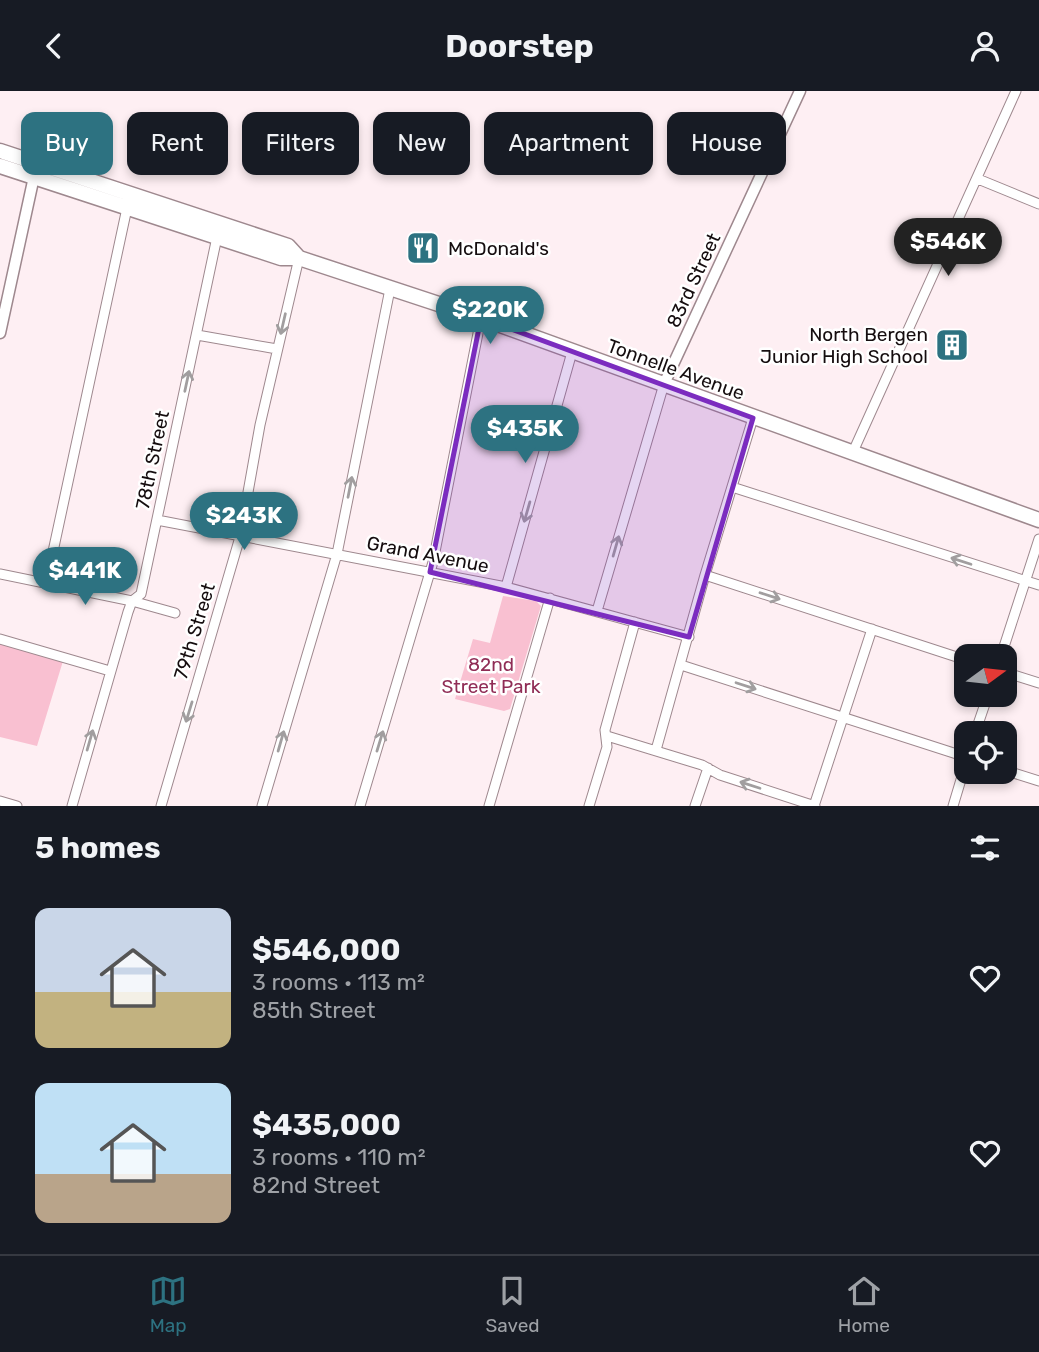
<!DOCTYPE html>
<html lang="en">
<head>
<meta charset="utf-8">
<style>
  :root { --surface:#171b24; --page:#20242c; --text:#f1f3f6; --muted:#9ea1a6; --line:#363941; --accent:#2d7281 }
  body { margin:0; font-family:Rubik,sans-serif; background:var(--page); color:var(--text); height:100vh; display:flex; flex-direction:column; font-size:26px; white-space:nowrap }
  * { box-sizing:border-box; margin:0 }
  p { font-size:23px; color:var(--muted) }
  .icon { flex:none; width:38px; height:38px; fill:none; stroke:currentColor; stroke-width:2; stroke-linecap:round; stroke-linejoin:round }
  .map { position:relative; height:715px; overflow:hidden }
  .side { display:flex; flex-direction:column; background:var(--surface); flex:1 }
  .side>* { flex:none }
  .top-card { position:absolute; left:21px; top:21px; width:998px; height:63px; display:flex; gap:14px }
  .needle { width:46px; rotate:75deg }
  .tools { position:absolute; left:954px; top:553px; display:grid; gap:14px }
  .tools a { display:grid; place-items:center; width:63px; height:63px; border-radius:14px; background:var(--surface); box-shadow:0 4px 10px #0003; font-size:35px }
  .price { position:absolute; translate:-50% -60px; padding:0 16px; border-radius:24px; background:var(--accent); color:#fff; font-size:23px; line-height:46px; filter:drop-shadow(0 2px 4px #0008) }
  .price::after { content:''; position:absolute; left:50%; top:42px; width:21px; height:16px; margin-left:-10px; background:inherit; clip-path:polygon(0 0,100% 0,50% 100%) }
  .price.selected { background:#222; color:#fff }
  ul { padding:0; list-style:none }
  li { display:flex; align-items:center; gap:21px; height:175px; padding:0 35px }
  li span { display:grid; place-items:center; flex:none; width:196px; height:140px; border-radius:14px; color:#555 }
  li>.icon { margin-inline-start:auto }
  span .icon { width:84px; height:84px; fill:#fffc; stroke-width:1 }
  li b { font-size:30px }
  h2 { display:flex; justify-content:space-between; align-items:center; height:84px; padding:0 35px; font-size:30px }
  .chip { padding:0 24px; border-radius:14px; background:var(--surface); box-shadow:0 4px 10px #0003; font-size:24px; line-height:63px }
  .chip.selected { background:var(--accent); color:#fff }
  header { display:flex; justify-content:space-between; align-items:center; height:91px; padding:0 35px; background:var(--surface); font-size:32px; font-weight:700 }
  .tabs { display:flex; justify-content:space-around; align-items:center; height:98px; border-top:2px solid var(--line); background:var(--surface); font-size:19px; color:var(--muted) }
  .tabs a { display:grid; justify-items:center; gap:4px }
  .tabs .selected { color:var(--accent) }
  .map>svg:first-child { display:block }
  .green { fill:#f9c0d1 }
  .lines { fill:none; stroke-linecap:round; stroke-linejoin:round }
  .minor-casing { stroke:#9e888e; stroke-width:11 }
  .tertiary-casing { stroke:#9e888e; stroke-width:13 }
  .primary-casing { stroke:#9e888e; stroke-width:17 }
  .minor { stroke:#fff; stroke-width:9 }
  .tertiary { stroke:#fff; stroke-width:10 }
  .primary { stroke:#fff; stroke-width:14 }
  .oneway { stroke:#a19e9f }
  .marked { fill:#7b2cbf; fill-opacity:0.2; stroke:#7b2cbf; stroke-width:5; stroke-linejoin:round }
  .labels { text-anchor:middle; stroke-width:5; stroke-linejoin:round; paint-order:stroke }
  .poi-label { font-size:19px; fill:#150d0f; stroke:#fff; text-anchor:start }
  .street-label { font-size:19px; fill:#150d0f; stroke:#fff }
  .park-label { font-size:19px; fill:#902d56; stroke:#fff }
</style>
</head>
<body>
<header><svg class="icon" aria-label="back" viewBox="0 0 24 24"><path d="M15 5l-7 7 7 7"/></svg>Doorstep<svg class="icon" aria-label="person" viewBox="0 0 24 24"><circle cx="12" cy="8" r="4"/><path d="M4 21q1-7 8-7t8 7"/></svg></header>
<div class="map">
<svg width="1039" height="715" viewBox="0 0 1039 715">
  <rect width="100%" height="100%" fill="#feeff3"/>
  <path class="green" d="M503 505 536 510 541 515 510 618 504 620 455 608 473 548 490 552Z
    M0 553 63 570 37 655 0 646Z"/>
  <g class="lines">
    <defs>
      <path id="minor" d="M978 88 1039 113
        M197 244 277 258
        M852 363 1016 0
        M732 396 1039 494
        M157 429 506 496 689 546
        M0 483 132 510 175 522
        M705 484 966 569
        M46 493 127 117
        M506 496 572 261
        M597 520 664 293
        M0 548 110 580
        M1001 565 1039 448
        M681 574 966 666
        M1004 581 1039 592
        M975 642 988 604
        M607 645 702 674 720 684 815 715
        M656 659 705 484 753 327
        M1004 679 1039 690
        M0 710 17 715
        M72 715 128 521 132 510 141 503 217 146
        M161 715 240 446 260 334 299 167
        M262 715 337 463 390 198
        M360 715 433 471 481 227
        M489 715 550 507
        M589 715 607 656 605 639 635 531
        M695 715 708 677
        M814 715 872 538
        M953 715 966 672"/>
      <path id="tertiary" d="M0 242 35 81
        M664 293 800 0"/>
      <path id="primary" d="M0 60 288 155 299 167
        M0 75 281 167H299L481 227 1039 429"/>
    </defs>
    <use href="#minor" class="minor-casing"/>
    <use href="#tertiary" class="tertiary-casing"/>
    <use href="#primary" class="primary-casing"/>
    <use href="#minor" class="minor"/>
    <use href="#tertiary" class="tertiary"/>
    <use href="#primary" class="primary"/>
  </g>
  <defs><path id="oneway-shaft" d="M-6 0H5M1.5-3L5.5 0L1.5 3" fill="none" stroke-width="1.6" stroke-linecap="round" stroke-linejoin="round" transform="scale(1.75)"/></defs>
  <g class="oneway">
    <use href="#oneway-shaft" transform="translate(283 233) rotate(103)"/>
    <use href="#oneway-shaft" transform="translate(187 290) rotate(-78)"/>
    <use href="#oneway-shaft" transform="translate(350 396) rotate(-79)"/>
    <use href="#oneway-shaft" transform="translate(527 421) rotate(106)"/>
    <use href="#oneway-shaft" transform="translate(616 455) rotate(-74)"/>
    <use href="#oneway-shaft" transform="translate(961 470) rotate(-162)"/>
    <use href="#oneway-shaft" transform="translate(770 505) rotate(18)"/>
    <use href="#oneway-shaft" transform="translate(746 595) rotate(18)"/>
    <use href="#oneway-shaft" transform="translate(189 621) rotate(107)"/>
    <use href="#oneway-shaft" transform="translate(90 649) rotate(-74)"/>
    <use href="#oneway-shaft" transform="translate(281 650) rotate(-74)"/>
    <use href="#oneway-shaft" transform="translate(380 650) rotate(-73)"/>
    <use href="#oneway-shaft" transform="translate(750 694) rotate(-162)"/>
  </g>
  <path class="marked" d="M481 227 753 327 689 546 430 481Z"/>
  <defs>
    <symbol id="restaurant-square" viewBox="-11 -11 22 22"><rect x="-9" y="-9" width="18" height="18" rx="4" fill="#2d7281" stroke="#fff"/><path d="M-5-6h1v4h1v-4h1v4h1v-4h1v5L-1.5 .5V6h-2V.5L-5-1ZM5-6V6H3V1.5H1.5Q1.5-4 5-6Z" fill="#fff"/></symbol>
    <symbol id="building-square" viewBox="-11 -11 22 22"><rect x="-9" y="-9" width="18" height="18" rx="4" fill="#2d7281" stroke="#fff"/><path d="M-4-6H4V6H1V3H-1V6H-4ZM-2.5-4.3h1.7v1.8h-1.7ZM.8-4.3h1.7v1.8H.8ZM-2.5-1h1.7V.8h-1.7ZM.8-1h1.7V.8H.8Z" fill="#fff"/></symbol>
  </defs>
  <g fill-rule="evenodd">
    <use href="#restaurant-square" x="404" y="138" width="38" height="38"/>
    <use href="#building-square" x="933" y="235" width="38" height="38"/>
  </g>
  <g class="labels">
    <g class="poi-label">
      <text x="448" y="164">McDonald's</text>
      <text x="928" y="250" text-anchor="end">North Bergen<tspan x="928" dy="22">Junior High School</tspan></text>
    </g>
    <g class="street-label">
      <text transform="translate(693 189) rotate(-65)" y="7">83rd Street</text>
      <text transform="translate(676 278) rotate(20)" y="7">Tonnelle Avenue</text>
      <text transform="translate(152 369) rotate(-78)" y="7">78th Street</text>
      <text transform="translate(428 463) rotate(11)" y="7">Grand Avenue</text>
      <text transform="translate(194 540) rotate(-73)" y="7">79th Street</text>
    </g>
    <g class="park-label">
      <text x="491" y="580">82nd<tspan x="491" dy="22">Street Park</tspan></text>
    </g>
  </g>
</svg>
<div class="tools">
<a><svg class="needle" viewBox="-14 -14 28 28"><path d="M0-13l5 13h-10z" fill="#e53935"/><path d="M0 13l5-13h-10z" fill="#9ea1a6"/></svg></a>
<a><svg class="icon" aria-label="locate" viewBox="0 0 24 24"><circle cx="12" cy="12" r="6"/><path d="M12 2v4M12 18v4M2 12h4M18 12h4"/></svg></a>
</div>
<b class="price selected" style="left:948px;top:187px">$546K</b>
<b class="price" style="left:490px;top:255px">$220K</b>
<b class="price" style="left:525px;top:374px">$435K</b>
<b class="price" style="left:244px;top:461px">$243K</b>
<b class="price" style="left:85px;top:516px">$441K</b>
<div class="top-card">
<a class="chip selected">Buy</a>
<a class="chip">Rent</a>
<a class="chip">Filters</a>
<a class="chip">New</a>
<a class="chip">Apartment</a>
<a class="chip">House</a>
</div>
</div>
<section class="side">
<h2>5 homes<svg class="icon" aria-label="filters" viewBox="0 0 24 24"><path d="M4 7h16M4 17h16"/><circle cx="9" cy="7" r="2"/><circle cx="15" cy="17" r="2"/></svg></h2>
<ul>
<li><span style="background:linear-gradient(#c9d6e8 60%,#c2b280 0)"><svg class="icon" aria-label="home" viewBox="0 0 24 24"><path d="M3 11l9-7 9 7M6 9v11h12V9"/></svg></span><div><b>$546,000</b><p>3 rooms · 113 m²</p><p>85th Street</p></div><svg class="icon" aria-label="heart" viewBox="0 0 24 24"><path d="M12 20l-8-8c-3-5 5-10 8-4 3-6 11-1 8 4z"/></svg></li>
<li><span style="background:linear-gradient(#bfe0f5 65%,#b9a48a 0)"><svg class="icon" aria-label="home" viewBox="0 0 24 24"><path d="M3 11l9-7 9 7M6 9v11h12V9"/></svg></span><div><b>$435,000</b><p>3 rooms · 110 m²</p><p>82nd Street</p></div><svg class="icon" aria-label="heart" viewBox="0 0 24 24"><path d="M12 20l-8-8c-3-5 5-10 8-4 3-6 11-1 8 4z"/></svg></li>
</ul>
</section>
<nav class="tabs">
<a class="selected"><svg class="icon" aria-label="map" viewBox="0 0 24 24"><path d="M3 6l6-2 6 2 6-2v14l-6 2-6-2-6 2zM9 4v14M15 6v14"/></svg>Map</a>
<a><svg class="icon" aria-label="saved" viewBox="0 0 24 24"><path d="M7 4h10v16l-5-4-5 4z"/></svg>Saved</a>
<a><svg class="icon" aria-label="home" viewBox="0 0 24 24"><path d="M3 11l9-7 9 7M6 9v11h12V9"/></svg>Home</a>
</nav>
</body>
</html>
